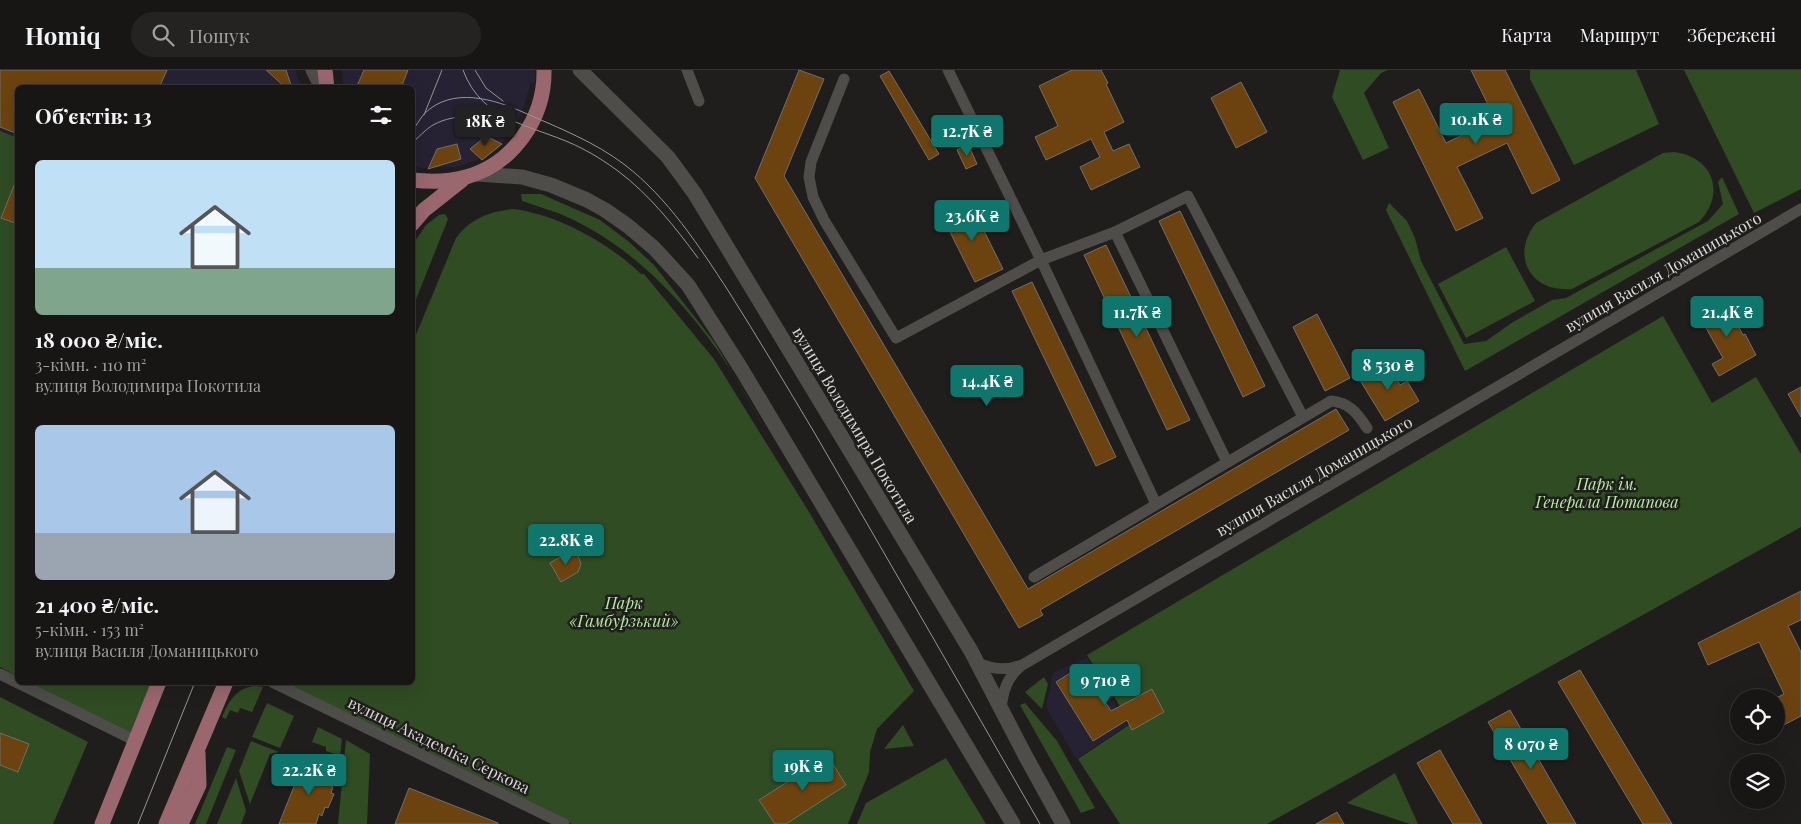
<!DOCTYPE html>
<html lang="uk">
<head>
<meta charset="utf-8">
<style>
  :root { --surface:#181615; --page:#252322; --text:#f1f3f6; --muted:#9f9fa0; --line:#363534; --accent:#0f766e }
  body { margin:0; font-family:"Playfair Display",serif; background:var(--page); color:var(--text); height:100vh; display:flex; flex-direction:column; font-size:19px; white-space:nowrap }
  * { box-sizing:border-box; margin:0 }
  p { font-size:16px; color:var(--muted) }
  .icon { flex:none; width:28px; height:28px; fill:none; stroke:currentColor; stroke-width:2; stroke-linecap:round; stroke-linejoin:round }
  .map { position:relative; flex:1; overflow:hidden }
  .drawer { position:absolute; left:15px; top:15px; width:400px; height:600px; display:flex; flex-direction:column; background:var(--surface); border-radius:8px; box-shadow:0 5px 20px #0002,0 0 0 1px var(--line) }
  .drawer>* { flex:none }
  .fabs { position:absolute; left:1730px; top:619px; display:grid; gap:10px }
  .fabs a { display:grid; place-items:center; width:55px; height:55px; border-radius:50%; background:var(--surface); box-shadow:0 5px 20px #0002,0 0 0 1px var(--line); font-size:25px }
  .price { position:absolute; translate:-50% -42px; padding:0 11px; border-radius:5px; background:var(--accent); color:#fff; font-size:16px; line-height:32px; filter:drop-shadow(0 1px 2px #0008) }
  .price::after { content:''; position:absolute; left:50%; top:30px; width:15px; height:11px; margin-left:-8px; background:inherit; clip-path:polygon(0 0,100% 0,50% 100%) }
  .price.selected { background:#222; color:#fff }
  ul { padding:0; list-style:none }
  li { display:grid; align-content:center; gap:10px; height:265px; padding:0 20px }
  li span { display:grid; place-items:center; height:155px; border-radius:8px; color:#555 }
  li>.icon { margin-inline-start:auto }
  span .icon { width:90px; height:90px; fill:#fffc; stroke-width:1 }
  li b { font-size:21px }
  h2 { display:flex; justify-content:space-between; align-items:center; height:60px; padding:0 20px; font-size:21px }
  header { display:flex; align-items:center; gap:30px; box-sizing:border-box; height:70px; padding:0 25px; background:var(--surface); border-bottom:1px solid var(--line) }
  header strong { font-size:24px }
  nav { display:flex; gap:28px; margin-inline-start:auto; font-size:18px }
  .search { width:350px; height:45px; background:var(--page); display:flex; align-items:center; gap:12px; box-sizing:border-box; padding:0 18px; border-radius:28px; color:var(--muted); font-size:19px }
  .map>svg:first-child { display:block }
  .commercial { fill:#262233 }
  .green { fill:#2f4c23 }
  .building { fill:#6c430f; stroke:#716e6b }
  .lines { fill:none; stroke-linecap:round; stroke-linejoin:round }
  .minor { stroke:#4f4d4a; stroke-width:11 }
  .tertiary { stroke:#4f4d4a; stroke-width:15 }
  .primary { stroke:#9a676f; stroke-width:15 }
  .tram { stroke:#979593; stroke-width:1 }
  .labels { text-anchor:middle; stroke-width:5; stroke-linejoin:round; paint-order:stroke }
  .street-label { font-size:16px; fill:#dddbda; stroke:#201e1c }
  .park-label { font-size:16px; font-style:italic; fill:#b5eca1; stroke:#201e1c }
</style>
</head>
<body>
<header>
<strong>Homiq</strong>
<div class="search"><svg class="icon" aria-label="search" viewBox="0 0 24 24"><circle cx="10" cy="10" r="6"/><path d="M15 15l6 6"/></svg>Пошук</div>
<nav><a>Карта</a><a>Маршрут</a><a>Збережені</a></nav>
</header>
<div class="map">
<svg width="1801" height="754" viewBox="0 0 1801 754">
  <rect width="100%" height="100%" fill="#201e1c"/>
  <path class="commercial" d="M0 0H295L302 17 18 18 17 68 0 61Z
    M342 0H535V14L531 13 521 45 503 72 477 90 455 97 420 98 413 95 412 18 343 17Z
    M1087 587 1127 655 1076 689 1046 637 1053 603Z"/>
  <path class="green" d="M1340 0H1388L1381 3 1364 23 1389 78 1363 90 1332 27Z
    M1530 0H1636L1659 54 1574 95 1530 9Z
    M1684 0H1801V119L1754 143Z
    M0 61 18 68 17 606 0 597Z
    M1674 82C1714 87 1726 124 1699 152L1572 219C1530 223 1510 185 1536 153L1663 83Z
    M1722 107 1739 144 1465 301 1386 140 1389 133 1407 151 1415 168 1421 191 1464 274 1486 271 1513 252 1552 230 1566 228 1708 151 1723 134 1718 112Z
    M521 124H541L600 150 628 171 654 195 715 273 781 386C760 351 741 314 718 281 677 223 624 170 558 143 546 139 534 135 522 131Z
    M514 139C558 145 609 173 641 204H644L714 289 809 442 914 621 877 659 870 682 869 702 848 754H572L501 717 282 613 412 612 413 272 456 168C471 148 490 141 514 139Z
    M445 144 448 149 413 237V174L426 155 439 145Z
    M1506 177 1535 231 1466 268 1438 214Z
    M1663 246 1712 333 1756 307 1801 384V457L1267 754H1120L1078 689 1129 655 1120 636 1087 585Z
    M1044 607 1048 614 1042 639 1025 622Z
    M30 613H151L131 663Z
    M255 616 263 617 252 642 240 638 238 643 230 640 226 649 222 647C229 631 236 618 255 616Z
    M0 627 88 672 53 754H0Z
    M267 633 294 646 280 678 252 667Z
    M1025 633 1057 671 1095 738 1081 743 1020 635Z
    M903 655 914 676 884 679Z
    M318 657 342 669 340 686 326 681V677L312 672Z
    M346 670 370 684 367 754H338Z
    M251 671 279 682 270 684 250 734 239 701Z
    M227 677 236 680 206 754H195Z
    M946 688 986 754H857L866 733Z
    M1395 703 1418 754H1410L1347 733Z
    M236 708 246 741 241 754H217Z"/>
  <path class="building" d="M0 0H167L159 18H18V64L0 57Z
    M266 0H286L292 18H286Z
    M364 0H408L401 18H356Z
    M799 0 824 9 784 106 1028 519 1336 339 1349 360 1040 540 1043 545 1019 558 755 108Z
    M1072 0H1101L1108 13 1106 14 1124 52 1104 62 1113 81 1129 74 1140 97 1091 120 1080 97 1100 87 1091 69 1046 90 1035 67 1058 56 1039 16Z
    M1471 0H1505L1560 110 1532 124 1507 73 1457 97 1483 148 1456 161 1393 32 1419 19 1446 73 1495 49Z
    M889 1 939 84 929 90 880 6Z
    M1241 12 1267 62 1236 78 1211 28Z
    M486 66 502 74 482 90 470 79Z
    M457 74 461 89 428 99 437 79Z
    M968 74 977 94 966 99 957 80Z
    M17 108H18V154L1 148Z
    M969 131 1003 199 975 212 941 144Z
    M1180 141 1265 316 1243 327 1159 151Z
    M1106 175 1190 350 1167 360 1084 185Z
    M1032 212 1116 387 1096 396 1012 221Z
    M1724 231 1743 265 1745 264 1756 285 1719 306 1712 294 1723 288 1698 244Z
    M1317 244 1350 308 1325 321 1293 257Z
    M1386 291 1400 315 1407 311 1419 331 1385 351 1358 307Z
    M1801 317V347L1788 324Z
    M567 483 578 486 581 494 578 502 561 512 550 493Z
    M1801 521V550L1788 556 1801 582V646L1776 659V628L1784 624 1759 572 1708 595 1698 573Z
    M1078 598 1081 603 1085 601 1111 641 1152 619 1164 642 1132 660 1127 650 1093 671 1056 612Z
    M1580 600 1672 754H1643L1558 612Z
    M1510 640 1576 754H1548L1488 652Z
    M0 663 29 674 18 702 0 695Z
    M1440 680 1482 754H1453L1425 707 1417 693Z
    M828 686 846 715 786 754H775L759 730Z
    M307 692 333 702 328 715 333 717 331 723 334 724 328 738 325 737 322 746 319 744 316 754H279L301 699 304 700Z
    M409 718 498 753V754H395Z
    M1337 742 1344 754H1316Z"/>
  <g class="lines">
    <path class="minor" d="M687 0 699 31
      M844 9 811 92 809 107 813 127 824 150 896 268 1041 190 948 0
      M1115 162 1227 392
      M1156 434 1041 190 1115 162 1188 126 1303 347
      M1034 507 1331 331C1349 332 1358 344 1367 358
      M978 593C994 600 1008 601 1024 594L1801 139
      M0 604 136 671
      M272 612 564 754
      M1001 638C1003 622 1007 607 1020 597"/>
    <path class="tertiary" d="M313 0 322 18
      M580 0 668 87 695 124 971 581 1026 687 1063 754
      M476 104 522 107 551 115 587 130 605 140 628 156 654 178 688 215 742 300 1013 754"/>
    <path class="primary" d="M325 0 327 18
      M412 110C430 112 448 112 466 107 513 94 545 48 544 0
      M412 154 424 140 462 110
      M102 754 159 612
      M166 754 226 612
      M181 754 199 715 198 683"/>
    <path class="tram" d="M463 0C483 55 538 55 583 79 595 85 607 93 618 101 650 125 675 157 698 188
      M475 0 486 18 503 31
      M424 45 442 0
      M412 61C416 56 420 49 424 44 452 16 494 29 525 43 559 58 595 72 625 95 668 128 699 176 729 222 758 268 786 315 814 362 890 493 965 623 1040 754
      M412 73C419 67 426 59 433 55 457 42 481 47 506 51
      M138 754 195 612"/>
  </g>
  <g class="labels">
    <g class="street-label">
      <text transform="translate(1663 202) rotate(-30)" y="6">вулиця Василя Доманицького</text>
      <text transform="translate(855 355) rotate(59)" y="6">вулиця Володимира Покотила</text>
      <text transform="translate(1314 406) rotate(-30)" y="6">вулиця Василя Доманицького</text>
      <text transform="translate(439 675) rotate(26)" y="6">вулиця Академіка Сєркова</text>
    </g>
    <g class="park-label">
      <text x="1607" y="420">Парк ім.<tspan x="1607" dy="18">Генерала Потапова</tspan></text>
      <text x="624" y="539">Парк<tspan x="624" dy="18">«Гамбурзький»</tspan></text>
    </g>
  </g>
</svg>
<div class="fabs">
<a><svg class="icon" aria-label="locate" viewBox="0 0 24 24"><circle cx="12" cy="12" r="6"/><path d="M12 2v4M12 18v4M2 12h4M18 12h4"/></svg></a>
<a><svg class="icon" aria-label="layers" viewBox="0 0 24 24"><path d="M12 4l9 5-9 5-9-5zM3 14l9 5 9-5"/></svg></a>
</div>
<b class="price" style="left:1476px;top:75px">10.1K ₴</b>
<b class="price selected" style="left:485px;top:77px">18K ₴</b>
<b class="price" style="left:967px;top:87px">12.7K ₴</b>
<b class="price" style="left:972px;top:172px">23.6K ₴</b>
<b class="price" style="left:1137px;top:268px">11.7K ₴</b>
<b class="price" style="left:1727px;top:268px">21.4K ₴</b>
<b class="price" style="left:1388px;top:321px">8 530 ₴</b>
<b class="price" style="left:987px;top:337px">14.4K ₴</b>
<b class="price" style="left:566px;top:496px">22.8K ₴</b>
<b class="price" style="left:1105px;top:636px">9 710 ₴</b>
<b class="price" style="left:1531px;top:700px">8 070 ₴</b>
<b class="price" style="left:803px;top:722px">19K ₴</b>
<b class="price" style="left:309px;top:726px">22.2K ₴</b>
<section class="drawer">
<h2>Об’єктів: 13<svg class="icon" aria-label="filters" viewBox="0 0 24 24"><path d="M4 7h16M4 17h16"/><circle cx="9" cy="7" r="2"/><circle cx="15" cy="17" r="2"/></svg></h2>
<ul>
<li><span style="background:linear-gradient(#bfe0f5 70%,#7fa58c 0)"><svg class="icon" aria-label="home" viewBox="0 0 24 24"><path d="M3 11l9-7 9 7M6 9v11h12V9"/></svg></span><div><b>18 000 ₴/міс.</b><p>3-кімн. · 110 m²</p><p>вулиця Володимира Покотила</p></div></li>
<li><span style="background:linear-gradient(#a9c7e8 70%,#9aa5b1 0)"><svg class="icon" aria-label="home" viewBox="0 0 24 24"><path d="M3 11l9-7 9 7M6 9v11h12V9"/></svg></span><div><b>21 400 ₴/міс.</b><p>5-кімн. · 153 m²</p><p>вулиця Василя Доманицького</p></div></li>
</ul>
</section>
</div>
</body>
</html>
